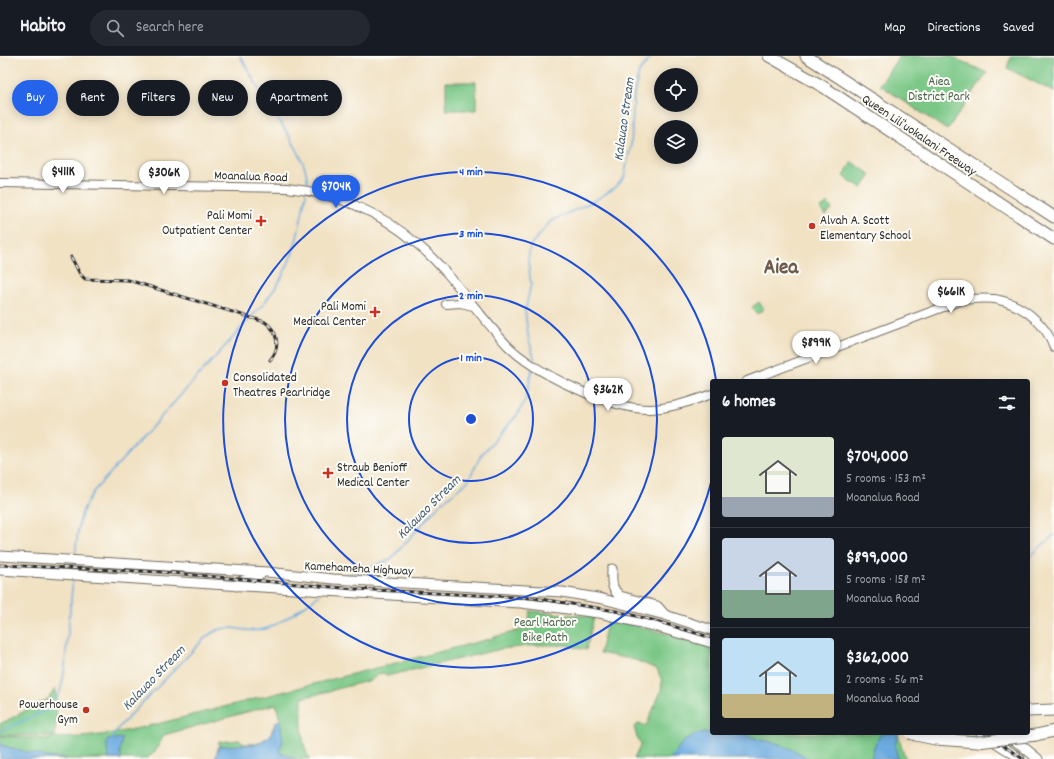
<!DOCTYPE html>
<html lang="en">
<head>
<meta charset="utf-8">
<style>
  :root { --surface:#171b24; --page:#242831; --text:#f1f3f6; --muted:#9ea1a6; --line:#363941; --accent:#2563eb }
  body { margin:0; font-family:Dekko,sans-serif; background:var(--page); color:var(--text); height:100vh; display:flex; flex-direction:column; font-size:15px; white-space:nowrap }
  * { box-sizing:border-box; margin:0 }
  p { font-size:13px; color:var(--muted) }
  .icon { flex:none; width:22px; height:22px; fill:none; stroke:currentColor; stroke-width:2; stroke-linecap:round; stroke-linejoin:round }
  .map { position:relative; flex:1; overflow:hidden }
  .details { position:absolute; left:710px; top:323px; width:320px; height:356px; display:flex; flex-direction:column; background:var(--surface); border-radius:4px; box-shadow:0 2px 10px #0003 }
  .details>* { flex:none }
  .hud { position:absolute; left:12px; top:24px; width:380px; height:36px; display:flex; gap:8px }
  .controls { position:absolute; left:654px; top:12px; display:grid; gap:8px }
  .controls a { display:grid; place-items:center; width:44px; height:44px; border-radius:50%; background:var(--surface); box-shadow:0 2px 10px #0003; font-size:20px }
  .price { position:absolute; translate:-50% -34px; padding:0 9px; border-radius:14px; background:#fff; color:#222; font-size:13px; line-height:26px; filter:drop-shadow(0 1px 2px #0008) }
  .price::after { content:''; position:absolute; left:50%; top:24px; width:12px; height:9px; margin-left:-6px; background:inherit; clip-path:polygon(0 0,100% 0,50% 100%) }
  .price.current { background:var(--accent); color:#fff }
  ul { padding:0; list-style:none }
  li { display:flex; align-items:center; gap:12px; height:100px; padding:0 12px }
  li+li { border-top:1px solid var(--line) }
  li span { display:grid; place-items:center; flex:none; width:112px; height:80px; border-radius:4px; color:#555 }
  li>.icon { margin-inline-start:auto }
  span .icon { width:48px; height:48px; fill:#fffc; stroke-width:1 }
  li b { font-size:17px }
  h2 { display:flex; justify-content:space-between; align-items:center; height:48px; padding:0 12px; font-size:17px }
  .pill { padding:0 14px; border-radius:18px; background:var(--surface); box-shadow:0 2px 10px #0003; font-size:14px; line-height:36px }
  .pill.current { background:var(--accent); color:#fff }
  header { display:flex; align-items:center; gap:24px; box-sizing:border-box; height:56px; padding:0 20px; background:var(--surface); border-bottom:1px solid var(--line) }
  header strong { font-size:19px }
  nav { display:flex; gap:22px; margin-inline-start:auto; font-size:14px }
  .search { width:280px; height:36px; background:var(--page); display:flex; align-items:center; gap:10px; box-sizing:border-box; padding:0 14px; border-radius:22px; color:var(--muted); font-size:15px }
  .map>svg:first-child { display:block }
  .green { fill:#7ac786; stroke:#527958 }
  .water { fill:#6cabdf; stroke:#4c6b85 }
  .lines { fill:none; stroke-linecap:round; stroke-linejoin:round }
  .stream { stroke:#6cabdf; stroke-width:1.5 }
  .secondary-casing { stroke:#706b61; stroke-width:10 }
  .primary-casing { stroke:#706b61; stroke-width:11 }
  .motorway-casing { stroke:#706b61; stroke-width:13 }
  .secondary { stroke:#fff; stroke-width:8 }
  .primary { stroke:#fff; stroke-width:9 }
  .motorway { stroke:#fff; stroke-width:11 }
  .rail-casing { stroke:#2b2b2b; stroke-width:3 }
  .rail { stroke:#fdfcf7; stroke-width:1.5; stroke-dasharray:4.5; stroke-linecap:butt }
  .motorway-bridge-casing { stroke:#706b61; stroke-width:13; stroke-linecap:butt }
  .motorway-bridge { stroke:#fff; stroke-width:11 }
  .ring { fill:none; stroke:#1d4ed8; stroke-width:2 }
  .poi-dot { fill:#c8321e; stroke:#fdfcf7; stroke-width:1.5 }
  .labels { text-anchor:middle; stroke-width:4; stroke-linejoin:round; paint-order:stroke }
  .park-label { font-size:13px; fill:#47624b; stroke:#fdfcf7 }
  .street-label { font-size:13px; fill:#2b2b2b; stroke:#fdfcf7 }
  .poi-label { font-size:13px; fill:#2b2b2b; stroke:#fdfcf7; text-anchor:end }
  .water-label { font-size:14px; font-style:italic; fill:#455e73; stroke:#fdfcf7 }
  .town-label { font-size:21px; font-weight:bold; fill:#6e5b4c; stroke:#fdfcf7 }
  .centre { fill:#1d4ed8; stroke:#fdfcf7; stroke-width:2 }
  .ring-label { font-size:12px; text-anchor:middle; font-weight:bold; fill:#1d4ed8; stroke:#fdfcf7; stroke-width:4; stroke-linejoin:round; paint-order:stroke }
</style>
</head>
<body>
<header>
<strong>Habito</strong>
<div class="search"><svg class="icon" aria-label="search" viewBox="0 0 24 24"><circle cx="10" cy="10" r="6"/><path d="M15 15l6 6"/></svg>Search here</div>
<nav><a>Map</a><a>Directions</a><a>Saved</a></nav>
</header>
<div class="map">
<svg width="1054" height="703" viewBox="0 0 1054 703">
  <rect width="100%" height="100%" fill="#fdfcf7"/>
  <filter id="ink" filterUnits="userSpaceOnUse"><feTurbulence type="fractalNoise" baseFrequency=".025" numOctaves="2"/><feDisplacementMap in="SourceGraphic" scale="8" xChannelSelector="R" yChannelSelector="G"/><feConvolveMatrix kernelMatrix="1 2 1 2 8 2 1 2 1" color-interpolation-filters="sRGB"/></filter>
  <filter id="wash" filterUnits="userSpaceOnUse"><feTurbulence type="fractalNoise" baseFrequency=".012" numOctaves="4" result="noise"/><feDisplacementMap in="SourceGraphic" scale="16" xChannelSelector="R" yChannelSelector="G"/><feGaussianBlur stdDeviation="0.9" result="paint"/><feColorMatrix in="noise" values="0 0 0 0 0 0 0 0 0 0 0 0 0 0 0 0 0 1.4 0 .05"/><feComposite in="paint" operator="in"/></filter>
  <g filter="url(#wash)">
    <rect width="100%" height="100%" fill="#f1e2c4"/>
    <path class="green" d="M899 0H950L987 17 947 74 880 29Z
      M1011 0H1054V36L1007 12Z
      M446 26H476V54H446Z
      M852 106 871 119 862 132 843 120Z
      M828 147 832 154 825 159 820 153Z
      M759 246 764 253 757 258 752 251Z
      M530 555 594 561 586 594 566 589H539L501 593 387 620 384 617 378 618 372 624 302 642C302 658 300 690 310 703H246L217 697 219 686 239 684 244 688H257L270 680 276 666 280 664 276 648 164 679 155 696 146 703H46L4 690 0 686V680L51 683V681C85 684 128 675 161 667L493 582V581L507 578 528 572Z
      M608 563 712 589V676L704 677 675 703H634L641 688 637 682 634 671 639 667 646 670 661 635 662 625 657 613 635 604 600 597Z
      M55 633 57 649 55 680 0 679V668L48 643Z
      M738 677H895L877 703H798L757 683Z
      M898 677 901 690 906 703H891Z"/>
    <path class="water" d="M286 43 290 51 284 54 280 46Z
      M108 44V52H95V45Z
      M280 664 283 685 279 696 297 703H215L219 690 257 688 270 680 276 666Z
      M712 676V677L743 678 757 683 776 687 794 694 810 703H669L684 685 693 679Z
      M881 677H899L895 689 898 703H871L874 691Z
      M122 682 120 695 121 703H109L107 695V684Z
      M0 686 4 690 47 701 66 703H0Z"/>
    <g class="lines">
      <path class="stream" d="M240 0C249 15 257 31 266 45 279 66 312 107 307 132
        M534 306V301L532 295 528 279 525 255 531 228 528 206 530 190 551 165 594 145 616 131 624 122 631 90 634 37 639 16 652 0
        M75 502C78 474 77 460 93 436L265 246C294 209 298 182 306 137
        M1028 502 1054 479
        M73 516 74 508
        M348 520C362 511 379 510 392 502L439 449 468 425 481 399 517 359 526 343 532 313
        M0 675 52 652 60 636 64 618 73 522
        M113 683 114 678 120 670 206 581C231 562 241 580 265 573 282 568 305 549 320 539"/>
    </g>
  </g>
  <g filter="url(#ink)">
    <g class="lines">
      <defs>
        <path id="secondary" d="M0 127 287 132C335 137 380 156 416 187 451 216 476 256 507 289 534 317 611 354 651 353 672 352 692 345 712 338
          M446 248 461 247 473 250
          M747 325 962 244C974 243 987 241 999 244 1023 249 1046 268 1054 291"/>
        <path id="primary" d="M0 500 267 516 333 523 562 536 603 543 665 559 712 574
          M612 513C612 524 610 532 620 540L657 550 665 559
          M0 514 227 529 521 547 599 557 661 572 712 587
          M236 530 242 525 261 518
          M981 677 1012 697 1020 703
          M1003 677 1021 689 1038 703"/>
        <path id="motorway" d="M769 0 822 30 1054 183
          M806 0 1054 161
          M1028 655 1054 654
          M1036 679 1054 675"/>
      </defs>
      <use href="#secondary" class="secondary-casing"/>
      <use href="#primary" class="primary-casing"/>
      <use href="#motorway" class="motorway-casing"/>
      <use href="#secondary" class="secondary"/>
      <use href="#primary" class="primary"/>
      <use href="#motorway" class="motorway"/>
      <defs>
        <path id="rail" d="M71 201 80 218 85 223 128 224 265 266C278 275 281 292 270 304
          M0 509 160 516 354 533 534 542 616 555 656 565 712 582
          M985 677 1023 703"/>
      </defs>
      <use href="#rail" class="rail-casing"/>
      <use href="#rail" class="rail"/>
      <defs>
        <path id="motorway-bridge" d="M910 677 916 679 935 683 978 686 1036 679"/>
      </defs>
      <use href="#motorway-bridge" class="motorway-bridge-casing"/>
      <use href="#motorway-bridge" class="motorway-bridge"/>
    </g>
  </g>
  <g class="ring">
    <circle cx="471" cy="363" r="62"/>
    <circle cx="471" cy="363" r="124"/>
    <circle cx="471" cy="363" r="186"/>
    <path d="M712 423A248 248 0 1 1 716 324"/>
  </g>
  <g class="poi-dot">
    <path d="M259 159h4v4h4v4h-4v4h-4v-4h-4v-4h4z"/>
    <circle cx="812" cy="170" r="4"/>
    <path d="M373 250h4v4h4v4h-4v4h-4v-4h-4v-4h4z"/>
    <circle cx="225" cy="327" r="4"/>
    <path d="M326 411h4v4h4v4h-4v4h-4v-4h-4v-4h4z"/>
    <circle cx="86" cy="654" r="4"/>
  </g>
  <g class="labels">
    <g class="park-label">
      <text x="939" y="29">Aiea<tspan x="939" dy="15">District Park</tspan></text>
      <text x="545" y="570">Pearl Harbor<tspan x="545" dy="15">Bike Path</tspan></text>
    </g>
    <g class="street-label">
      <text transform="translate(920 78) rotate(34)" y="5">Queen Liliʻuokalani Freeway</text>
      <text transform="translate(251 119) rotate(2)" y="5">Moanalua Road</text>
      <text transform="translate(359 511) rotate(3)" y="5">Kamehameha Highway</text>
    </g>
    <g class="poi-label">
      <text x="252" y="163">Pali Momi<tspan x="252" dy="15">Outpatient Center</tspan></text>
      <text x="820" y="168" text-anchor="start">Alvah A. Scott<tspan x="820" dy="15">Elementary School</tspan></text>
      <text x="366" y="254">Pali Momi<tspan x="366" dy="15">Medical Center</tspan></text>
      <text x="233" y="325" text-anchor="start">Consolidated<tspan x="233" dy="15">Theatres Pearlridge</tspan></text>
      <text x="337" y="415" text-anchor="start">Straub Benioff<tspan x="337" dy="15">Medical Center</tspan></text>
      <text x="78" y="652">Powerhouse<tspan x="78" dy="15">Gym</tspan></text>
    </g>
    <g class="water-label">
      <text transform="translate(623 63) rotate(-82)" y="5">Kalauao Stream</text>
      <text transform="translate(428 450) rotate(-45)" y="5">Kalauao Stream</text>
      <text transform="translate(153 621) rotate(-46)" y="5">Kalauao Stream</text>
    </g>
    <g class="town-label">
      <text x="781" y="217">Aiea</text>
    </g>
  </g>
  <circle cx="471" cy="363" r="6" class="centre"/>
  <g class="ring-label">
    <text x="471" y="119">4 min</text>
    <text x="471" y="181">3 min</text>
    <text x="471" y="243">2 min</text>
    <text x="471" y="305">1 min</text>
  </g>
</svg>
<div class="controls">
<a><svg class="icon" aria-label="locate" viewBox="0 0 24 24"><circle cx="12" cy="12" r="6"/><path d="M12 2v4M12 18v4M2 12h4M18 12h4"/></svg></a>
<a><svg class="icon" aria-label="layers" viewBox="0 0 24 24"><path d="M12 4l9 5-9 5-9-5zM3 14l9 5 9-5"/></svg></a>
</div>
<b class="price" style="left:63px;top:138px">$411K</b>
<b class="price" style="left:164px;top:139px">$306K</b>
<b class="price current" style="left:336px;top:153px">$704K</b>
<b class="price" style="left:951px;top:258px">$661K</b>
<b class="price" style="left:816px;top:309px">$899K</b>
<b class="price" style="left:608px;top:356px">$362K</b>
<div class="hud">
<a class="pill current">Buy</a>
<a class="pill">Rent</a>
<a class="pill">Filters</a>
<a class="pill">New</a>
<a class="pill">Apartment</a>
</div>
<section class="details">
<h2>6 homes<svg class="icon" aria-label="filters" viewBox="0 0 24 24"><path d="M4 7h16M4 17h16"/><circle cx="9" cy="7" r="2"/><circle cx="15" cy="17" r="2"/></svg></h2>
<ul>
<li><span style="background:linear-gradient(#dfe7d0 75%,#9aa5b1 0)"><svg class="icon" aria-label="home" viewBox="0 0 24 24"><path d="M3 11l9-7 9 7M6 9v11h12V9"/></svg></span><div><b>$704,000</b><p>5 rooms · 153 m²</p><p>Moanalua Road</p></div></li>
<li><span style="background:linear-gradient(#c9d6e8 65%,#7fa58c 0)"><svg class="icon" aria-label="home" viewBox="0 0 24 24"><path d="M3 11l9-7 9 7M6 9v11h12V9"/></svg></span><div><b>$899,000</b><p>5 rooms · 158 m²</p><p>Moanalua Road</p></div></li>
<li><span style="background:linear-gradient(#bfe0f5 70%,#c2b280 0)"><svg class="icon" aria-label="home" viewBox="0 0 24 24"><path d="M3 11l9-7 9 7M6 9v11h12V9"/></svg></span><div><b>$362,000</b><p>2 rooms · 56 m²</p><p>Moanalua Road</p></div></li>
</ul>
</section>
</div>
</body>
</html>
